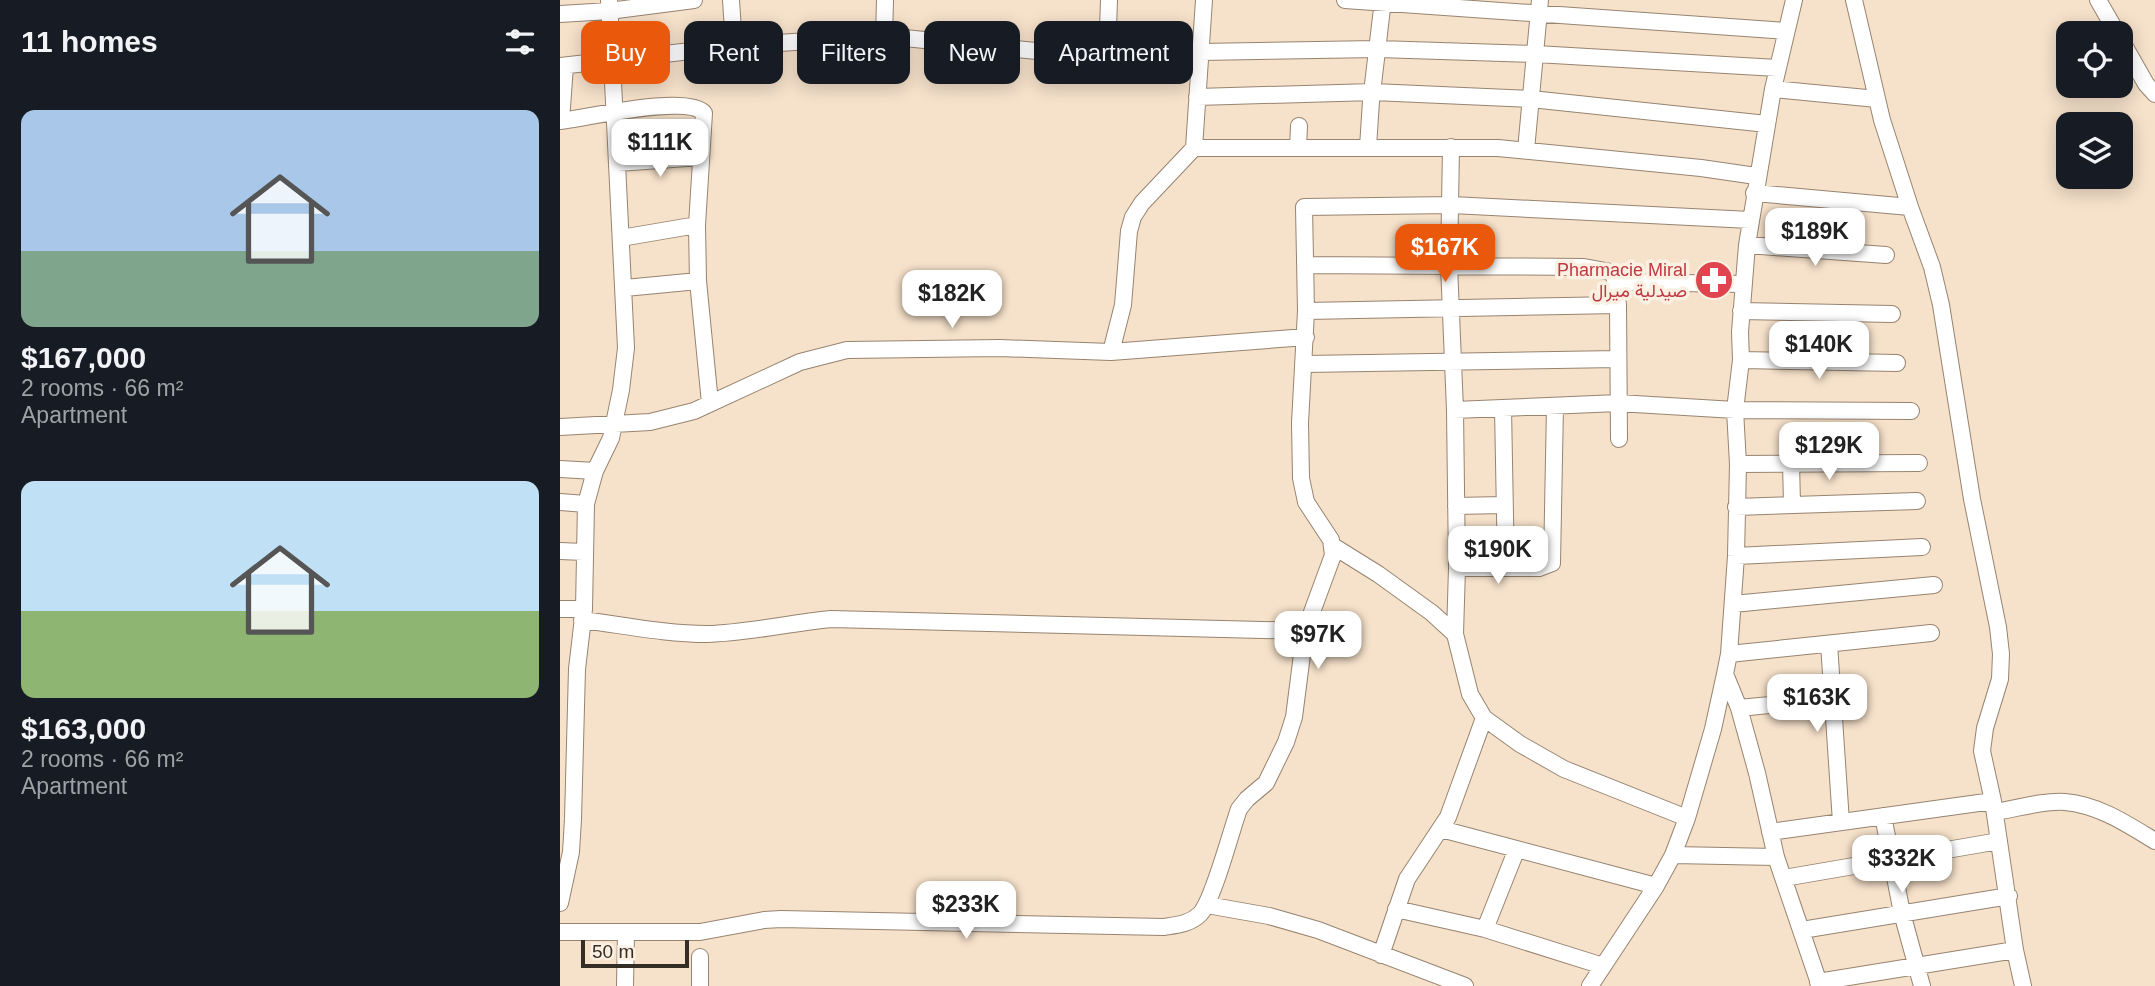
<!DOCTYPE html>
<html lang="en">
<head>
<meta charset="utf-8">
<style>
  :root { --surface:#171b24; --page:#20242c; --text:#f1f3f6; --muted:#9ea1a6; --accent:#ea580c }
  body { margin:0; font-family:Arial,Vazirmatn,sans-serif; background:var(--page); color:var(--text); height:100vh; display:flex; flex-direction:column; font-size:26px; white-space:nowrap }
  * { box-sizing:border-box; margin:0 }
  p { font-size:23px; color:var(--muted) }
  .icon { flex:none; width:38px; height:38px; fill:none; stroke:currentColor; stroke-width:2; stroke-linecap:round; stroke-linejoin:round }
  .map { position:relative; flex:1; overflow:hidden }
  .panel { display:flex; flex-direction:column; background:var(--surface); width:560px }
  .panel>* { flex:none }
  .hud { position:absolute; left:21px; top:21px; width:665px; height:63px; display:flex; gap:14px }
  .buttons { position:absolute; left:1496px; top:21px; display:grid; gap:14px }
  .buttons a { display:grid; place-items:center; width:77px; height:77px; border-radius:14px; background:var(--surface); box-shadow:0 4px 18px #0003; font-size:35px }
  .scale { position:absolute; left:21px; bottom:18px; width:108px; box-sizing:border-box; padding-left:7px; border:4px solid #352e25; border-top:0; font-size:19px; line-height:24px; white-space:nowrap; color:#352e25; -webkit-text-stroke:5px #fcf0e2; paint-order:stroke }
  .price { position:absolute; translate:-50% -60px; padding:0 16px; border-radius:14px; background:#fff; color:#222; font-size:23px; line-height:46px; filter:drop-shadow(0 2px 4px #0008) }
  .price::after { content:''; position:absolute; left:50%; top:42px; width:21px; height:16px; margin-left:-10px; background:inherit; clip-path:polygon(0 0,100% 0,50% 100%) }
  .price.active { background:var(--accent); color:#fff }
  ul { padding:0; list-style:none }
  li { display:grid; align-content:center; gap:14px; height:371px; padding:0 21px }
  li span { display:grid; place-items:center; height:217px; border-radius:14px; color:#555 }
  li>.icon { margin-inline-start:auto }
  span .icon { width:126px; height:126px; fill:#fffc; stroke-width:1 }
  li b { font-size:30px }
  h2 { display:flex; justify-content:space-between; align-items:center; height:84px; padding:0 21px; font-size:30px }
  .chip { padding:0 24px; border-radius:14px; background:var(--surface); box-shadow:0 4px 18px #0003; font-size:24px; line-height:63px }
  .chip.active { background:var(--accent); color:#fff }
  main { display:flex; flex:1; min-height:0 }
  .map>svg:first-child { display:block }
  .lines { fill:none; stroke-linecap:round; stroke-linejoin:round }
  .minor-casing { stroke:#978470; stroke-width:18 }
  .minor { stroke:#fff; stroke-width:16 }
  .labels { text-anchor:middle; stroke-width:7; stroke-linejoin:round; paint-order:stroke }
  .health-label { font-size:18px; fill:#be3a42; stroke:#fcf0e2; text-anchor:end }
</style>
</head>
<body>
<main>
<section class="panel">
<h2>11 homes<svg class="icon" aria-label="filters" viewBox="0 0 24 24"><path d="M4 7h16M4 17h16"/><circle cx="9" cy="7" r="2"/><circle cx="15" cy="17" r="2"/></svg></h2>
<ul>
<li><span style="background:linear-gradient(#a9c7e8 65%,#7fa58c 0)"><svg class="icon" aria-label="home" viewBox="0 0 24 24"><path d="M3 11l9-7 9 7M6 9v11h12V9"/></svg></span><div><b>$167,000</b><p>2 rooms · 66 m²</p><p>Apartment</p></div></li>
<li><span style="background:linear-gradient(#bfe0f5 60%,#8fb573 0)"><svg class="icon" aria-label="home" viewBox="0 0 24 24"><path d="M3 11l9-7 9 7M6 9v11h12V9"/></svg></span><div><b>$163,000</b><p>2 rooms · 66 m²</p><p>Apartment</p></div></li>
</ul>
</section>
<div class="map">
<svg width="1595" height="986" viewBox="0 0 1595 986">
  <rect width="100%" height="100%" fill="#f6e1ca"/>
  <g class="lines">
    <defs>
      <path id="minor" d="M171 0 174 46
        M785 0 1226 31
        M1294 0 1322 120 1350 207 1372 267 1381 305 1412 499 1438 627 1441 654 1440 679 1425 728 1422 751 1433 801 1455 950 1463 986
        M1538 0 1557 33
        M0 14 49 11 134 0
        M324 36 325 0
        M1561 40 1586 84 1595 94
        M547 58 549 0
        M0 66 174 46 324 36 547 58 640 52 818 49 976 54 1217 68
        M1213 89 1317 99
        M637 97 813 92 971 99 1207 124
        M0 121C27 118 127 94 144 113L137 225 138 281 150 403
        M1 121 5 66
        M808 147 811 101 823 0
        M891 147 889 265 895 410 897 568 895 634
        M634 148H938L1141 168 1196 176
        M738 148 739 126
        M966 150 980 0
        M58 163 140 157
        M1194 193 1350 207
        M61 238 137 225
        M1187 245 1326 255
        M746 265 1024 267 1051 272 1054 274 1058 305 1059 439
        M1056 282 1183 284
        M65 288 138 281
        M746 311 1058 305
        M1181 311 1332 314
        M551 352 563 305 569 231 573 217 582 203 634 148 644 0
        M1181 360 1337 363
        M745 364 1058 359
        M943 408 946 568
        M895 410 1058 403 1175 410 1351 411
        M0 427 90 422 134 411 240 362 287 350 440 348 551 352 746 337
        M1231 463 1232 504
        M1178 464 1359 463
        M0 469 35 471
        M0 502 26 504
        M896 506 943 505
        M1176 507 1357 501
        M773 546 818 574 872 613 895 634 910 694 924 718 960 744 1004 769 1127 818
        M0 551 24 552
        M1176 556 1362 547
        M897 568H979L992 563 995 406
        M1173 604 1374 585
        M0 609H24
        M22 620C63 625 105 634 147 634 188 633 229 623 271 619L745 631
        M1269 644 1281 822
        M1169 654 1371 633
        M1165 674 1179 708 1197 773 1216 857 1260 986
        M1179 708 1273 699
        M1435 812C1455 809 1485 800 1505 802 1539 805 1567 824 1595 841
        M1323 816 1342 913 1362 986
        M881 829 1096 886
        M1210 832 1433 801
        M1113 855 1216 857
        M1224 878 1439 841
        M0 903 11 852 13 819 17 669 24 609 26 504 35 471 51 438 61 390 66 348 49 0
        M647 905 709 916 758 930 905 986
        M836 909 925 929 1043 966
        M925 929 956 851
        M1242 930 1449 896
        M0 932H140L204 920 221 919 604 927C617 925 630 924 640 914 653 901 671 831 679 809L687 799 706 783 726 742 734 717 745 631 773 555 771 540 746 502 741 478 740 423 746 311 744 207 892 205 1190 220
        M821 955 847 879 888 817 924 718
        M140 957V986
        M1258 982 1455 950
        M65 986 66 932
        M1030 986 1096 886 1113 855 1127 818 1153 729 1165 674 1169 654 1176 556 1178 464 1175 410 1181 360 1180 332 1187 245 1213 89 1234 0"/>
    </defs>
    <use href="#minor" class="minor-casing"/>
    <use href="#minor" class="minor"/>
  </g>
  <defs>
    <symbol id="pharmacy-disc" viewBox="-11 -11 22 22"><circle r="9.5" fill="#e0444e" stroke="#fcf0e2"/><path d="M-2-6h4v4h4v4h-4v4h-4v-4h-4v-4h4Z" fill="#fff"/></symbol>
  </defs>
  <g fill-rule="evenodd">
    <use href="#pharmacy-disc" x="1132" y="258" width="44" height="44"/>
  </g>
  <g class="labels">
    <g class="health-label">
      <text x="1127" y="276">Pharmacie Miral<tspan x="1127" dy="21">صيدلية ميرال</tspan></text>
    </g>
  </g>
</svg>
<div class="buttons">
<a><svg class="icon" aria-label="locate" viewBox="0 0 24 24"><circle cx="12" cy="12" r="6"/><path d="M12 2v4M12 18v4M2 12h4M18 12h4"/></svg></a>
<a><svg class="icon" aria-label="layers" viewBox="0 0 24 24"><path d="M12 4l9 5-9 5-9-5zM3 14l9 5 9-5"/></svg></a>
</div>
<div class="scale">50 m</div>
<b class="price" style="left:100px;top:179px">$111K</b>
<b class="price" style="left:1255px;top:268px">$189K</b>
<b class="price active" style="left:885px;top:284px">$167K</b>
<b class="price" style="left:392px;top:330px">$182K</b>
<b class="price" style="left:1259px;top:381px">$140K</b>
<b class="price" style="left:1269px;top:482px">$129K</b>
<b class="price" style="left:938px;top:586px">$190K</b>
<b class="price" style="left:758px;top:671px">$97K</b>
<b class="price" style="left:1257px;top:734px">$163K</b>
<b class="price" style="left:1342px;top:895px">$332K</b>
<b class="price" style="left:406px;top:941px">$233K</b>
<div class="hud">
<a class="chip active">Buy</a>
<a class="chip">Rent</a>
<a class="chip">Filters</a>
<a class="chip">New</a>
<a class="chip">Apartment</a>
</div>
</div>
</main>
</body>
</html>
